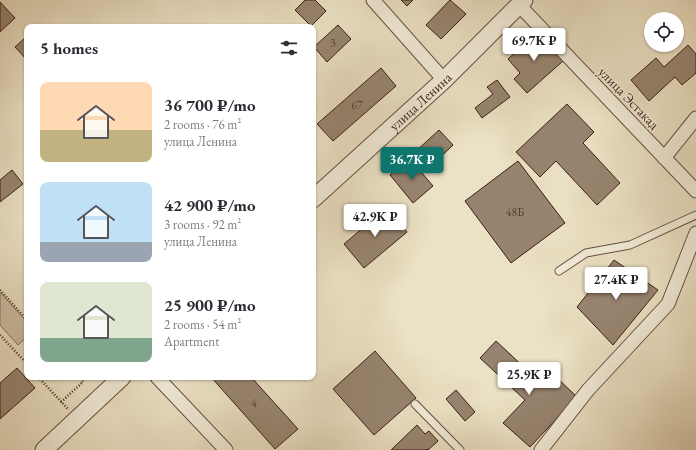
<!DOCTYPE html>
<html lang="en">
<head>
<meta charset="utf-8">
<style>
  :root { --surface:#fff; --page:#f2f2f3; --text:#2b2b33; --muted:#7c7c81; --accent:#0f766e }
  body { margin:0; font-family:"EB Garamond",serif; background:var(--page); color:var(--text); height:100vh; display:flex; flex-direction:column; font-size:15px; white-space:nowrap }
  * { box-sizing:border-box; margin:0 }
  p { font-size:13px; color:var(--muted) }
  .icon { flex:none; width:22px; height:22px; fill:none; stroke:currentColor; stroke-width:2; stroke-linecap:round; stroke-linejoin:round }
  .map { position:relative; flex:1; overflow:hidden }
  .side { position:absolute; left:24px; top:24px; width:292px; height:356px; display:flex; flex-direction:column; background:var(--surface); border-radius:8px; box-shadow:0 1px 3px #0004 }
  .side>* { flex:none }
  .buttons { position:absolute; left:644px; top:12px; display:grid; gap:8px }
  .buttons a { display:grid; place-items:center; width:40px; height:40px; border-radius:50%; background:var(--surface); box-shadow:0 1px 3px #0004; font-size:20px }
  .price { position:absolute; translate:-50% -34px; padding:0 9px; border-radius:4px; background:#fff; color:#222; font-size:13px; line-height:26px; filter:drop-shadow(0 1px 2px #0008) }
  .price::after { content:''; position:absolute; left:50%; top:24px; width:12px; height:9px; margin-left:-6px; background:inherit; clip-path:polygon(0 0,100% 0,50% 100%) }
  .price.current { background:var(--accent); color:#fff }
  ul { padding:0; list-style:none }
  li { display:flex; align-items:center; gap:12px; height:100px; padding:0 16px }
  li span { display:grid; place-items:center; flex:none; width:112px; height:80px; border-radius:8px; color:#555 }
  li>.icon { margin-inline-start:auto }
  span .icon { width:48px; height:48px; fill:#fffc; stroke-width:1 }
  li b { font-size:17px }
  h2 { display:flex; justify-content:space-between; align-items:center; height:48px; padding:0 16px; font-size:17px }
  .map>svg:first-child { display:block }
  .green { fill:#cdc0a6; stroke:#84705d }
  .building { fill:#978470; stroke:#3b2014 }
  .lines { fill:none; stroke-linecap:round; stroke-linejoin:round }
  .service-casing { stroke:#675040; stroke-width:9 }
  .minor-casing { stroke:#675040; stroke-width:15 }
  .tertiary-casing { stroke:#675040; stroke-width:19 }
  .path { stroke:#3b2014; stroke-width:2.5; stroke-dasharray:1 2; stroke-linecap:butt }
  .service { stroke:#f2ecd9; stroke-width:7 }
  .minor { stroke:#f2ecd9; stroke-width:13 }
  .tertiary { stroke:#f2ecd9; stroke-width:17 }
  .labels { text-anchor:middle; stroke-width:3; stroke-linejoin:round; paint-order:stroke }
  .number-label { font-size:12px; fill:#52392b }
  .street-label { font-size:14px; fill:#3b2014; stroke:#f2ecd9 }
</style>
</head>
<body>
<div class="map">
<svg width="696" height="450" viewBox="0 0 696 450">
  <rect width="100%" height="100%" fill="#ebe1c4"/>
  <filter id="stains"><feTurbulence type="fractalNoise" baseFrequency=".005" numOctaves="4"/><feColorMatrix values="0 0 0 0 .2 0 0 0 0 .09 0 0 0 0 .02 0 0 0 .5 -.17"/></filter>
  <radialGradient id="worn" r=".72"><stop offset=".6" stop-color="#630" stop-opacity="0"/><stop offset="1" stop-color="#630" stop-opacity=".3"/></radialGradient>
  <path class="green" d="M0 292 27 322V337L18 345 0 325Z"/>
  <path class="building" d="M305 0H315L326 11 311 26 295 10Z
    M401 0H413L407 6Z
    M450 0 466 14 441 39 426 25Z
    M0 2 15 18 0 32Z
    M338 25 351 39 327 62 314 47Z
    M537 33 563 61 527 93 514 79 520 73 508 59Z
    M27 36V60L15 47Z
    M688 45 696 54V73L682 85 675 77 649 101 631 80 656 58 664 67Z
    M381 68 396 86 333 141 317 124Z
    M497 80 510 97 482 118 475 108 493 94 487 87Z
    M567 104 594 132 583 143 620 183 597 205 556 161 540 177 516 152Z
    M439 130 453 145 430 167 415 152Z
    M410 159 433 186 413 203 390 175Z
    M518 161 565 223 511 263 465 201Z
    M12 170 23 184 0 202V180Z
    M386 208 407 232 364 268 344 244Z
    M614 260 658 290 613 345 577 307Z
    M496 341 542 384 552 373 577 397 530 447 503 423 525 400 480 358Z
    M375 351 416 398 374 435 333 389Z
    M17 368 35 388 0 419V383Z
    M211 377H251L298 429 275 449Z
    M456 390 475 412 465 421 446 399Z
    M417 425 425 434 429 431 438 441 428 450 427 449 426 450H391Z"/>
  <g class="lines">
    <defs>
      <path id="service" d="M559 271 586 253 630 245 696 215
        M415 404 460 450"/>
      <path id="minor" d="M373 0 444 80
        M519 5 696 191
        M664 158 696 118
        M157 377 226 450
        M541 450 588 390 668 304 696 233"/>
      <g id="tertiary">
        <path id="s1" d="M313 199 444 80 524 0"/>
        <path d="M44 450 122 377"/>
      </g>
    </defs>
    <use href="#service" class="service-casing"/>
    <use href="#minor" class="minor-casing"/>
    <use href="#tertiary" class="tertiary-casing"/>
    <path class="path" d="M0 290 27 320
      M0 335 27 364
      M38 377 68 409
      M61 402 83 382 79 377"/>
    <use href="#service" class="service"/>
    <use href="#minor" class="minor"/>
    <use href="#tertiary" class="tertiary"/>
  </g>
  <g class="labels">
    <g class="number-label">
      <text x="333" y="47">3</text>
      <text x="357" y="109">67</text>
      <text x="515" y="216">48Б</text>
      <text x="254" y="407">4</text>
    </g>
    <g class="street-label">
      <text transform="translate(629 98) rotate(46)" y="5">улица Эстакад</text>
      <text dy="5" stroke="none"><textPath href="#s1" startOffset="145">улица Ленина</textPath></text>
    </g>
  </g>
  <rect width="100%" height="100%" filter="url(#stains)"/>
  <rect width="100%" height="100%" fill="url(#worn)"/>
</svg>
<div class="buttons">
<a><svg class="icon" aria-label="locate" viewBox="0 0 24 24"><circle cx="12" cy="12" r="6"/><path d="M12 2v4M12 18v4M2 12h4M18 12h4"/></svg></a>
</div>
<b class="price" style="left:534px;top:62px">69.7K ₽</b>
<b class="price current" style="left:412px;top:181px">36.7K ₽</b>
<b class="price" style="left:375px;top:238px">42.9K ₽</b>
<b class="price" style="left:616px;top:301px">27.4K ₽</b>
<b class="price" style="left:529px;top:396px">25.9K ₽</b>
<section class="side">
<h2>5 homes<svg class="icon" aria-label="filters" viewBox="0 0 24 24"><path d="M4 7h16M4 17h16"/><circle cx="9" cy="7" r="2"/><circle cx="15" cy="17" r="2"/></svg></h2>
<ul>
<li><span style="background:linear-gradient(#ffd9b3 60%,#c2b280 0)"><svg class="icon" aria-label="home" viewBox="0 0 24 24"><path d="M3 11l9-7 9 7M6 9v11h12V9"/></svg></span><div><b>36 700 ₽/mo</b><p>2 rooms · 76 m²</p><p>улица Ленина</p></div></li>
<li><span style="background:linear-gradient(#bfe0f5 75%,#9aa5b1 0)"><svg class="icon" aria-label="home" viewBox="0 0 24 24"><path d="M3 11l9-7 9 7M6 9v11h12V9"/></svg></span><div><b>42 900 ₽/mo</b><p>3 rooms · 92 m²</p><p>улица Ленина</p></div></li>
<li><span style="background:linear-gradient(#dfe7d0 70%,#7fa58c 0)"><svg class="icon" aria-label="home" viewBox="0 0 24 24"><path d="M3 11l9-7 9 7M6 9v11h12V9"/></svg></span><div><b>25 900 ₽/mo</b><p>2 rooms · 54 m²</p><p>Apartment</p></div></li>
</ul>
</section>
</div>
</body>
</html>
